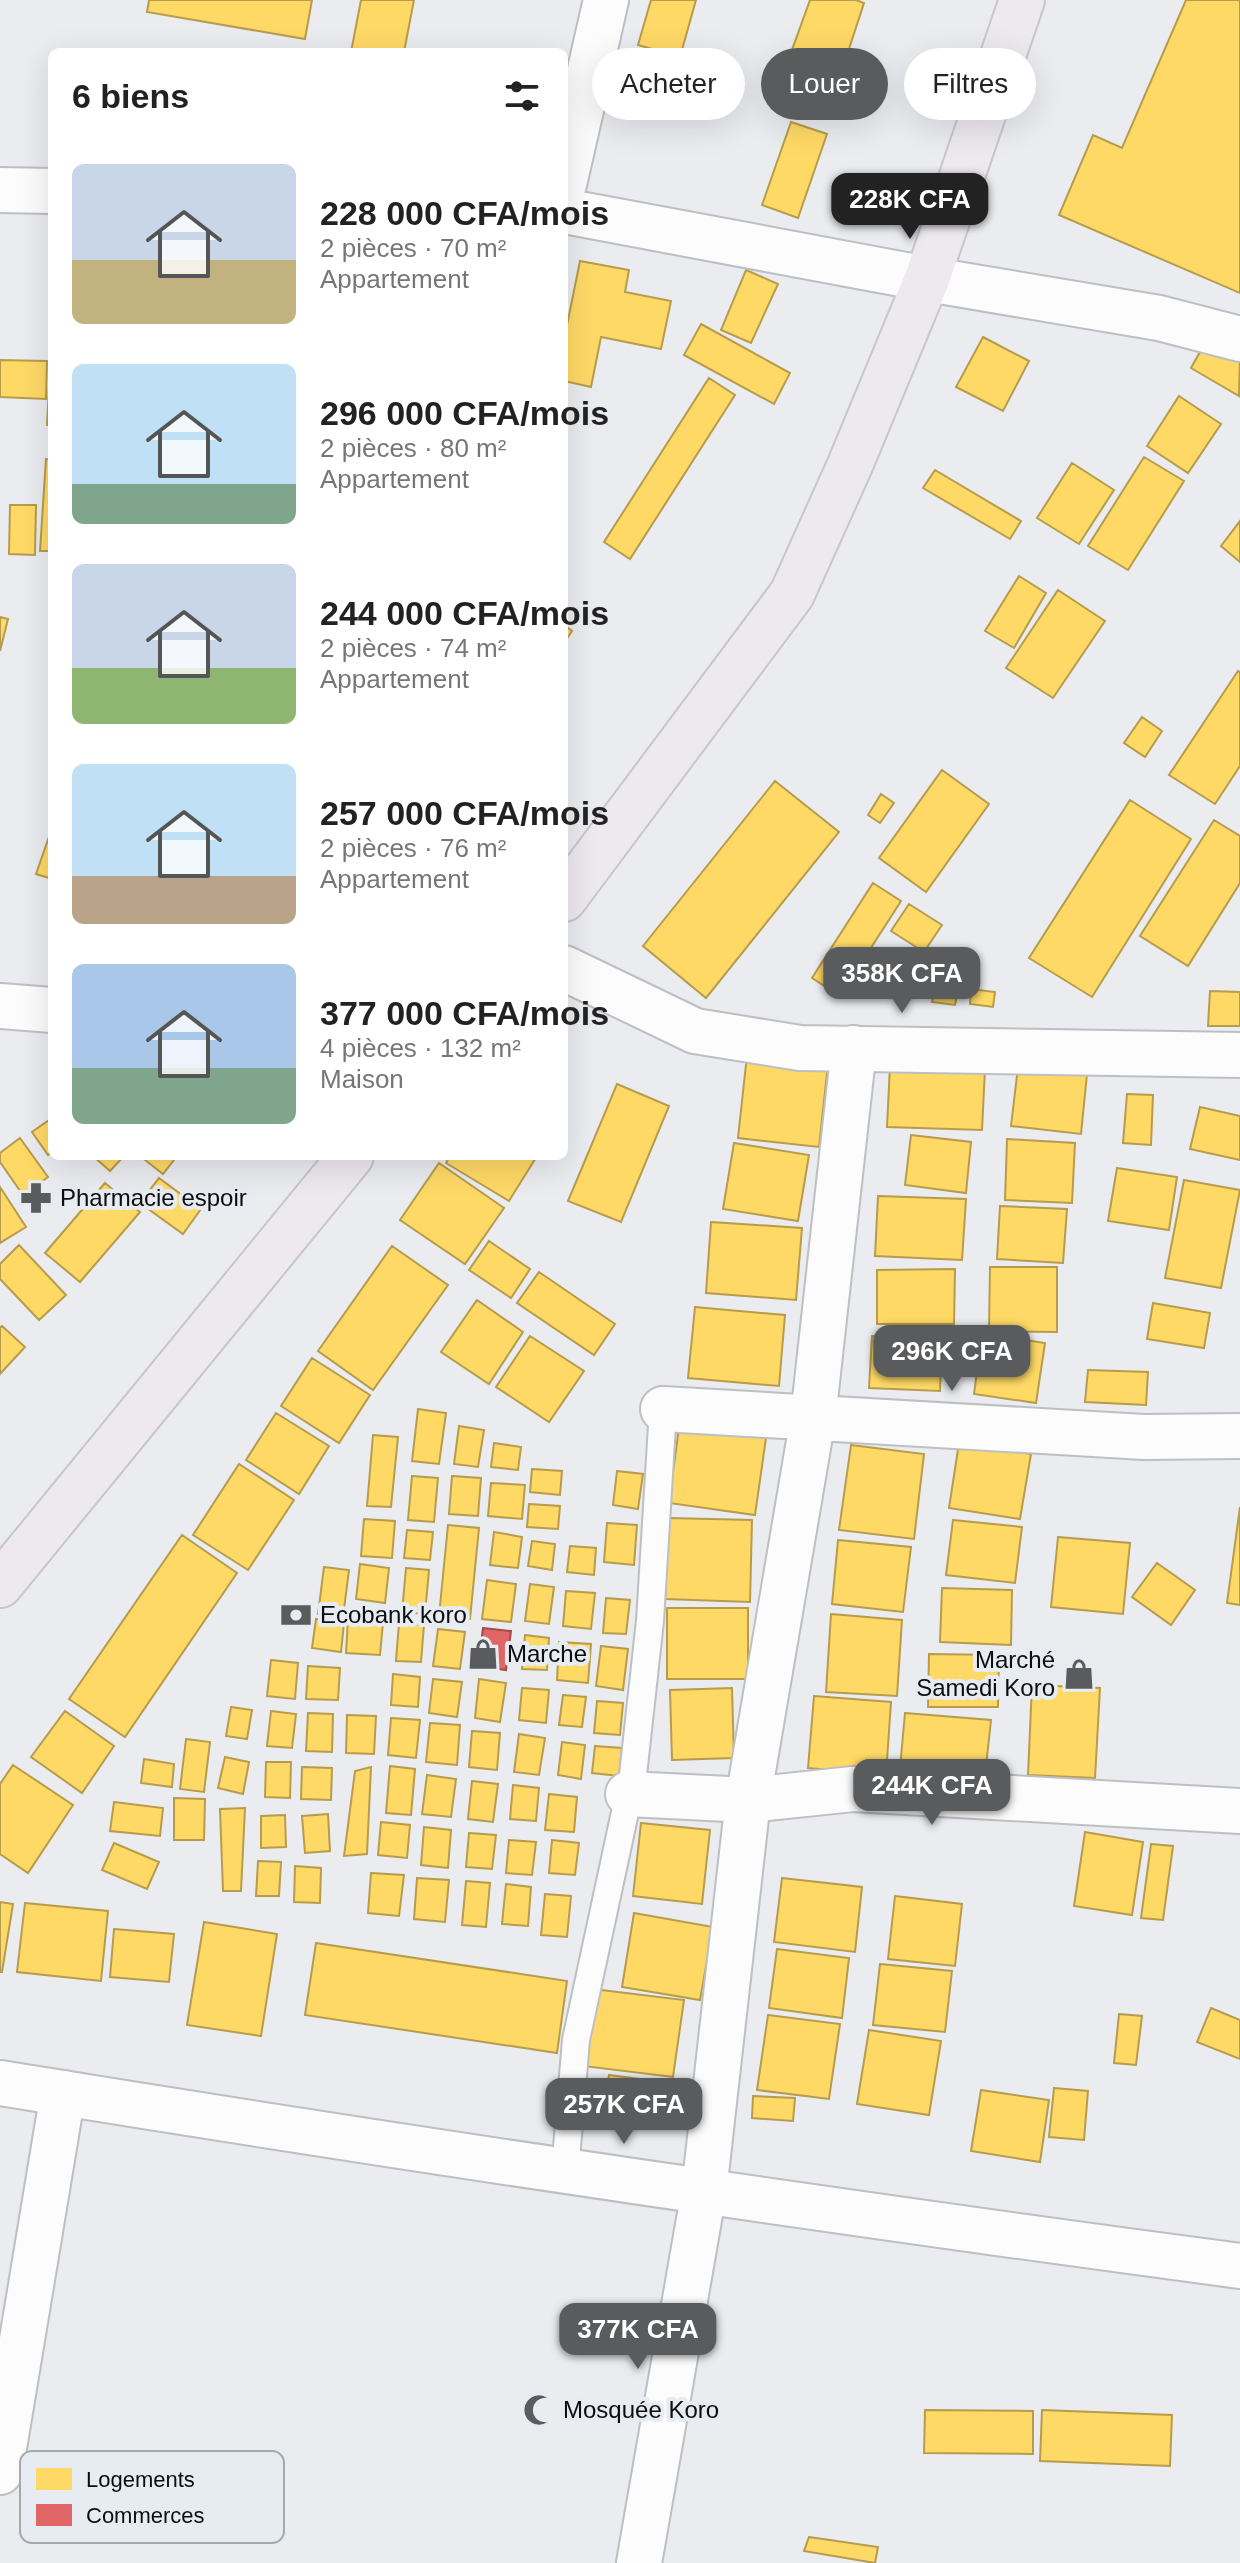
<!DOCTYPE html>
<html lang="fr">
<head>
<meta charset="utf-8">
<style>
  :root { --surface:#fff; --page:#f2f2f2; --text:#222; --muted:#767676; --accent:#5a5b5d }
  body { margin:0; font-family:Arial,sans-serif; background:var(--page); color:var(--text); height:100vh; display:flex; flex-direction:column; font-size:30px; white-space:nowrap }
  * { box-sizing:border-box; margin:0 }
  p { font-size:26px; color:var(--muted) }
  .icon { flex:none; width:44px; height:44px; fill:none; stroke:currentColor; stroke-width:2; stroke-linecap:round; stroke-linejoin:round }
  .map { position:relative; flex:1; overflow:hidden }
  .panel { position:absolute; left:48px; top:48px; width:520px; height:1112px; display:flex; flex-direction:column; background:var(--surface); border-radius:12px; box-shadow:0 8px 32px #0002 }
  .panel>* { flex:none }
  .banner { position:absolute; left:592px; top:48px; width:528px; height:72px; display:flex; gap:16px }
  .price { position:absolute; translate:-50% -68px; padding:0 18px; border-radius:16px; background:var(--accent); color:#fff; font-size:26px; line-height:52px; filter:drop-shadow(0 2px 4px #0008) }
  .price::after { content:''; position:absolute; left:50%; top:48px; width:24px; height:18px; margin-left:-12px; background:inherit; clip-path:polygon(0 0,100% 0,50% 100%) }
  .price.current { background:#222; color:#fff }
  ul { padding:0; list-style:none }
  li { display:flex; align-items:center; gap:24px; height:200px; padding:0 24px }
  li span { display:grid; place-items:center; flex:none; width:224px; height:160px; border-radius:12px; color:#555 }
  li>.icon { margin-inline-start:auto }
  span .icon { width:96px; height:96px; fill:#fffc; stroke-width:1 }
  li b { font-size:34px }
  h2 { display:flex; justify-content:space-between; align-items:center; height:96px; padding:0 24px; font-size:34px }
  .tag { padding:0 28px; border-radius:36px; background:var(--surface); box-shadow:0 8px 32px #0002; font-size:28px; line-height:72px }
  .tag.current { background:var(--accent); color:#fff }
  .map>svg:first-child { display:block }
  .homes { fill:#ffd966; stroke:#b69c4c; stroke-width:2 }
  .shops { fill:#e06666; stroke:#a04b4c; stroke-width:2 }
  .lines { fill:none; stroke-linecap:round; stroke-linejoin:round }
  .lane-casing { stroke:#bdbfc2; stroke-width:30 }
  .street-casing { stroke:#bdbfc2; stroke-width:48 }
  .secondary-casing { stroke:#bdbfc2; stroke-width:48 }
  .primary-casing { stroke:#c7c7c9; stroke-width:48 }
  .lane { stroke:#fcfcfd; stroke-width:26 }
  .street { stroke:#fcfcfd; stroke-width:44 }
  .secondary { stroke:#fcfcfd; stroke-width:44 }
  .primary { stroke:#ede9ee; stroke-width:44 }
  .labels { text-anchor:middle; stroke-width:8; stroke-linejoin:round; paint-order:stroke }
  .poi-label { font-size:24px; fill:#0c0d0f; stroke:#e7ecf2; text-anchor:start }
  .key { fill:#e7ecf2; stroke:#a5a9ae; stroke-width:2 }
  .key-label { font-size:22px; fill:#0c0d0f }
</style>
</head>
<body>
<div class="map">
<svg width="1240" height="2563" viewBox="0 0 1240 2563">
  <rect width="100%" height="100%" fill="#eaecef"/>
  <path class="homes" d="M149 0H312L305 39 147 12Z
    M361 0H414L404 52H351Z
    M651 0H696L680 57 638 45Z
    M810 0H856L864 3 843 67 792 50Z
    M1186 0H1240V293L1059 215 1093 135 1122 148Z
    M688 61 720 65 716 93 685 90Z
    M791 122 827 134 798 218 762 205Z
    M580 261 629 270 625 292 671 301 661 349 601 337 591 387 564 381V340Z
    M746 270 778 284 751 343 721 330Z
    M701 324 790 373 774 404 684 355Z
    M52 331V426L47 425Z
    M1209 336 1240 355 1239 396 1191 368Z
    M983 337 1029 361 1003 411 956 387Z
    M0 360 47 361 46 399 0 397Z
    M709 378 735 395 630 559 604 542Z
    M1179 396 1221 424 1188 473 1147 446Z
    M1144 457 1184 481 1128 570 1088 546Z
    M46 459 52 460V551H40Z
    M1072 463 1114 490 1079 544 1037 518Z
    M935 470 1021 521 1010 539 923 488Z
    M10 505H36L35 555 9 554Z
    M1240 521V562L1221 546Z
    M1019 576 1046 593 1014 648 985 631Z
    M1058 590 1105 621 1053 698 1006 668Z
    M0 617 8 619 0 651Z
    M564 625 572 631 564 643Z
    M1238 671 1240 672V766L1215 804 1169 775Z
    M1142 717 1162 731 1145 757 1124 743Z
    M942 770 989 804 926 892 879 858Z
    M775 781 839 832 706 998 643 946Z
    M881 794 894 803 880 823 868 815Z
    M1130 800 1191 839 1092 997 1029 958Z
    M1214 820 1240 836V883L1188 966 1140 936Z
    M52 828V879L36 874Z
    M873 883 901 901 840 996 812 978Z
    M909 904 942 925 924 952 891 931Z
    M935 987 958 990 955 1005 932 1002Z
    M971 989 995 992 993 1007 970 1004Z
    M1210 991 1240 992V1026H1208Z
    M747 1055 828 1064 819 1147 738 1138Z
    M890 1065 985 1069 982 1130 887 1127Z
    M1018 1067 1087 1074 1081 1134 1011 1126Z
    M617 1084 669 1106 621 1222 568 1201Z
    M1127 1094 1153 1095 1151 1145 1123 1143Z
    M1200 1107 1240 1116V1160L1190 1149Z
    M52 1118V1152L48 1155 32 1132Z
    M911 1135 971 1142 966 1193 905 1185Z
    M20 1138 48 1177 23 1195 0 1162V1153Z
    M1007 1139 1075 1143 1072 1203 1005 1200Z
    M734 1143 809 1155 798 1221 723 1209Z
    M93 1156H124L110 1171Z
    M140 1156H177L163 1174Z
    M450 1156H537L509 1201 446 1163Z
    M439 1163 504 1208 465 1264 400 1220Z
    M1117 1168 1177 1177 1169 1230 1108 1221Z
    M159 1178 201 1209 183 1234 140 1203Z
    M1184 1180 1240 1190 1221 1288 1165 1278Z
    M105 1183 140 1212 80 1282 45 1253Z
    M0 1187 26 1227 0 1243Z
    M878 1196 966 1199 962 1260 875 1256Z
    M1000 1206 1067 1209 1063 1263 997 1259Z
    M711 1222 802 1228 796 1300 706 1293Z
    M489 1241 530 1269 511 1298 469 1270Z
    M19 1245 66 1295 39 1320 0 1279V1264Z
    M392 1246 448 1285 373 1390 318 1351Z
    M990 1267H1057V1332L989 1331Z
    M955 1269 954 1324H877V1270Z
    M539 1272 615 1324 594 1355 517 1303Z
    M477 1300 523 1332 489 1384 441 1352Z
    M1153 1303 1210 1313 1204 1348 1147 1339Z
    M695 1307 785 1315 779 1386 688 1378Z
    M2 1326 25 1347 0 1374V1328Z
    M982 1333 1045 1343 1036 1403 974 1394Z
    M530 1336 584 1371 549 1422 496 1387Z
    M872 1336 942 1338 940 1391 869 1388Z
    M312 1358 370 1395 339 1443 281 1406Z
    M1088 1370 1148 1372 1146 1405 1085 1402Z
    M418 1409 446 1413 439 1464 412 1461Z
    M276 1413 329 1446 299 1494 246 1460Z
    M459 1426 484 1430 478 1467 454 1464Z
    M679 1427 766 1438 755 1515 669 1503Z
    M373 1435 398 1437 391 1507 367 1506Z
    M494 1443 521 1447 518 1470 491 1467Z
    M959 1443 1031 1454 1020 1519 949 1508Z
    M851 1445 924 1454 914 1539 839 1530Z
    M239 1464 294 1500 248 1570 193 1535Z
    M532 1469 562 1471 560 1495 530 1492Z
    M617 1471 643 1474 638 1509 613 1505Z
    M412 1476 438 1478 434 1522 408 1520Z
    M452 1476 481 1478 478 1516 449 1514Z
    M491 1483 525 1485 522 1519 488 1516Z
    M529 1504 560 1506 558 1529 527 1527Z
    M1240 1507V1605L1227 1603Z
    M668 1518 752 1520 750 1602 665 1599Z
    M364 1519 395 1521 392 1558 361 1556Z
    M953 1520 1022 1527 1015 1583 946 1575Z
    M607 1523 637 1525 634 1565 604 1562Z
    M448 1525 479 1528 470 1619 439 1616Z
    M407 1530 433 1532 430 1560 404 1558Z
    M494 1532 522 1537 518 1568 490 1565Z
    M182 1535 237 1573 125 1737 69 1699Z
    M1058 1537 1130 1543 1123 1614 1051 1607Z
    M838 1540 911 1547 903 1612 832 1604Z
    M532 1541 555 1544 552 1570 528 1566Z
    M570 1546 596 1548 594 1575 567 1572Z
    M1157 1563 1195 1590 1171 1625 1132 1597Z
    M360 1564 389 1568 385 1603 356 1599Z
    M324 1567 349 1570 343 1617 318 1614Z
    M406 1568 429 1570 425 1614 402 1612Z
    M487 1580 516 1584 511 1622 482 1619Z
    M530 1584 554 1587 549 1624 525 1621Z
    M942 1588 1012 1590 1011 1645 940 1642Z
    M566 1591 595 1593 591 1629 563 1626Z
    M606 1598 630 1600 626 1634 603 1633Z
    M667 1608H748V1679H667Z
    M831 1614 902 1620 897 1696 826 1692Z
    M348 1618 383 1622 380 1655 346 1653Z
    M316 1619 344 1623 341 1652 312 1648Z
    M399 1623 424 1625 421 1662 396 1661Z
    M438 1629 465 1632 460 1669 433 1666Z
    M525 1635 549 1638 547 1670 522 1669Z
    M559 1642 591 1644 588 1683 557 1680Z
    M601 1646 628 1649 623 1690 596 1686Z
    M929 1654 999 1655 998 1707H928Z
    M271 1660 298 1663 295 1699 267 1696Z
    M308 1666 340 1668 338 1700 306 1699Z
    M393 1674 420 1677 418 1707 391 1705Z
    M433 1679 462 1682 457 1717 429 1713Z
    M479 1679 506 1683 500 1722 475 1718Z
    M1032 1685 1100 1688 1095 1778 1028 1775Z
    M522 1688 549 1690 546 1723 519 1720Z
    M732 1688 734 1758 672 1760 670 1690Z
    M563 1695 586 1697 582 1727 559 1725Z
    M814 1696 891 1702 886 1775 808 1768Z
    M597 1701 623 1703 620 1735 594 1733Z
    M231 1707 252 1710 247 1739 226 1736Z
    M65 1711 114 1746 82 1793 31 1757Z
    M271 1711 296 1714 292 1748 267 1746Z
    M308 1713 333 1714 332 1752 306 1751Z
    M905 1713 991 1720 985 1776 900 1768Z
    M347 1715 376 1716 374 1754 346 1753Z
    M391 1718 420 1720 416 1758 388 1755Z
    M430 1723 460 1725 457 1765 426 1762Z
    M472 1731 500 1733 497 1770 469 1767Z
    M519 1734 545 1738 539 1775 514 1772Z
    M186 1739 210 1742 204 1792 180 1789Z
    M562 1742 585 1745 581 1779 558 1775Z
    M595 1746 622 1748 619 1776 592 1773Z
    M225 1757 249 1762 243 1794 218 1788Z
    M144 1759 174 1764 172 1787 141 1783Z
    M266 1762H291L290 1798 265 1797Z
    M13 1765 73 1805 28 1873 0 1854V1784Z
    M390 1766 415 1769 411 1815 386 1813Z
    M302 1767 332 1768 331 1800 301 1799Z
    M371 1767 367 1854 344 1856 355 1771Z
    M427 1775 456 1779 451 1817 422 1814Z
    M472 1781 498 1784 493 1822 468 1819Z
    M513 1785 539 1788 536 1821 510 1819Z
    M549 1794 577 1797 574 1832 545 1830Z
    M174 1798 205 1799 204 1840H174Z
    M114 1802 163 1808 160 1836 110 1831Z
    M245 1808 241 1891H223L220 1809Z
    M328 1814 330 1851 305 1853 302 1816Z
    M285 1815 286 1847 261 1848V1816Z
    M381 1822 410 1825 407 1858 378 1855Z
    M641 1823 710 1830 702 1904 633 1896Z
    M424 1827 451 1830 448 1868 421 1865Z
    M1085 1832 1143 1842 1132 1915 1074 1906Z
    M469 1833 496 1835 492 1869 466 1867Z
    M509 1840 536 1842 532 1875 506 1873Z
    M552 1840 579 1843 575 1875 549 1873Z
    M114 1843 159 1862 147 1889 102 1870Z
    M1151 1844 1173 1846 1163 1920 1141 1918Z
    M258 1861 281 1862 279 1896H256Z
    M295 1866 321 1868 320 1903 294 1902Z
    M371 1873 404 1875 399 1916 368 1913Z
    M417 1878 449 1880 445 1922 414 1919Z
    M782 1878 862 1887 855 1952 774 1942Z
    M466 1881 490 1883 486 1927 462 1925Z
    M506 1884 531 1887 528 1926 502 1924Z
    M545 1894 571 1896 567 1937 541 1935Z
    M895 1896 962 1904 955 1966 888 1959Z
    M0 1902 13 1904 2 1972H0Z
    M25 1903 108 1911 101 1981 17 1972Z
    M634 1913 713 1927 700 2000 622 1987Z
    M204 1922 277 1934 261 2036 187 2025Z
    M114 1929 174 1934 169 1982 110 1977Z
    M316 1943 567 1981 557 2053 305 2015Z
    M777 1949 849 1958 842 2018 769 2008Z
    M880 1964 952 1971 945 2032 873 2025Z
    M593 1989 684 2000 673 2077 583 2066Z
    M1211 2008 1240 2020V2059L1197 2042Z
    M1119 2014 1142 2016 1136 2065 1114 2063Z
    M768 2015 840 2024 829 2099 757 2090Z
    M869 2030 941 2041 929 2115 857 2104Z
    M609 2075 656 2081 652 2113 604 2106Z
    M1054 2088 1088 2091 1084 2140 1049 2137Z
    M981 2090 1049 2100 1040 2162 971 2151Z
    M753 2096 795 2098 793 2121 752 2118Z
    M925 2410 1033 2411V2454L924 2453Z
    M1042 2410 1172 2415 1170 2466 1040 2461Z
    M809 2537 878 2547 875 2563 804 2551Z"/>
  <path class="shops" d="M483 1628 511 1631 506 1670 478 1666Z"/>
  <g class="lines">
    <defs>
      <path id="lane" d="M565 2171 576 2040 633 1775 650 1621 663 1409"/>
      <path id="street" d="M564 184 606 0
        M0 190 52 191
        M564 211 927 279 1159 318 1240 339
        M564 968 695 1031 800 1048 1240 1055
        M0 1006 52 1010
        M663 1409 1144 1437 1240 1436
        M628 1794 748 1800 853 1789 1240 1811
        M0 2472 63 2093
        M639 2563 704 2191 748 1800 813 1418 854 1048"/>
      <path id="secondary" d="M0 2083C413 2150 826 2211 1240 2266"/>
      <path id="primary" d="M564 899 792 594 850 465 927 279 1022 0
        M0 1585 351 1156"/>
    </defs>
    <use href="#lane" class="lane-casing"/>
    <use href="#street" class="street-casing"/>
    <use href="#secondary" class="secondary-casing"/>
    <use href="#primary" class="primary-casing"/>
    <use href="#lane" class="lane"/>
    <use href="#street" class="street"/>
    <use href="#secondary" class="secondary"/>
    <use href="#primary" class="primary"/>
  </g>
  <defs>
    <symbol id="pharmacy-bare" viewBox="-9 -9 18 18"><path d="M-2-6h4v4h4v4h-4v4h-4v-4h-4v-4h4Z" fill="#5a5b5d" stroke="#e7ecf2" stroke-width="2.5" paint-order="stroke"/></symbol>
    <symbol id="bank-bare" viewBox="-9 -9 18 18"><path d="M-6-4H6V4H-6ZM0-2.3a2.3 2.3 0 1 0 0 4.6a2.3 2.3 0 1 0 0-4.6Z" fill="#5a5b5d" stroke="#e7ecf2" stroke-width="2.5" paint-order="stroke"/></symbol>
    <symbol id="shop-bare" viewBox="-9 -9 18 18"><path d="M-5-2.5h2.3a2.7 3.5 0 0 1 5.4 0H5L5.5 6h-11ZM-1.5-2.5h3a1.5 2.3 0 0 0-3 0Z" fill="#5a5b5d" stroke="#e7ecf2" stroke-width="2.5" paint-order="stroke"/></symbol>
    <symbol id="mosque-bare" viewBox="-9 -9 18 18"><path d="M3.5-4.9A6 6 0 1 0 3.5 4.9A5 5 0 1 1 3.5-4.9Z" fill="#5a5b5d" stroke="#e7ecf2" stroke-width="2.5" paint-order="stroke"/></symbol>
  </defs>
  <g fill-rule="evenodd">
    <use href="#pharmacy-bare" x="14" y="1176" width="44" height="44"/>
    <use href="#bank-bare" x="274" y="1593" width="44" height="44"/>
    <use href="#shop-bare" x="461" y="1632" width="44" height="44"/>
    <use href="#shop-bare" x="1057" y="1652" width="44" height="44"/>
    <use href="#mosque-bare" x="517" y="2388" width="44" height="44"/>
  </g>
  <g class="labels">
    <g class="poi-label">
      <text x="60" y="1206">Pharmacie espoir</text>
      <text x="320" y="1623">Ecobank koro</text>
      <text x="507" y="1662">Marche</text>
      <text x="1055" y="1668" text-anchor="end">Marché<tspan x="1055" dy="28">Samedi Koro</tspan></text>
      <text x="563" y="2418">Mosquée Koro</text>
    </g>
  </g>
  <rect x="20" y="2451" width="264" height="92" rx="12" class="key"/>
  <rect x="36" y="2468" width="36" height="22" fill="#ffd966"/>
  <rect x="36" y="2504" width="36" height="22" fill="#e06666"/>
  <g class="key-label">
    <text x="86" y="2487">Logements</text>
    <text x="86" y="2523">Commerces</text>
  </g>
</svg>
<b class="price current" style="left:910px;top:241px">228K CFA</b>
<b class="price" style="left:902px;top:1015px">358K CFA</b>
<b class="price" style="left:952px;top:1393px">296K CFA</b>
<b class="price" style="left:932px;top:1827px">244K CFA</b>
<b class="price" style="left:624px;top:2146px">257K CFA</b>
<b class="price" style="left:638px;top:2371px">377K CFA</b>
<div class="banner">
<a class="tag">Acheter</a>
<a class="tag current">Louer</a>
<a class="tag">Filtres</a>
</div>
<section class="panel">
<h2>6 biens<svg class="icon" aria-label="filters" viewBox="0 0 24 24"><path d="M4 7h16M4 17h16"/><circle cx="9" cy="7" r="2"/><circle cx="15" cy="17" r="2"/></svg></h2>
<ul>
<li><span style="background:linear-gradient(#c9d6e8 60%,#c2b280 0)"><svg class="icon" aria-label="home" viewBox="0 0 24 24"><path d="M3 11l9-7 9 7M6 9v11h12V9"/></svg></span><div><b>228 000 CFA/mois</b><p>2 pièces · 70 m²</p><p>Appartement</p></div></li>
<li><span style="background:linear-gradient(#bfe0f5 75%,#7fa58c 0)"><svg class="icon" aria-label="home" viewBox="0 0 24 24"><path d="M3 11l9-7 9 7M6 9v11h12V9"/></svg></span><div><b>296 000 CFA/mois</b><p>2 pièces · 80 m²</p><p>Appartement</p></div></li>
<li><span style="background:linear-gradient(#c9d6e8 65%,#8fb573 0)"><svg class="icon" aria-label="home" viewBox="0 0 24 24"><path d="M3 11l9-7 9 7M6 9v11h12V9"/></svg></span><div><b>244 000 CFA/mois</b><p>2 pièces · 74 m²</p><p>Appartement</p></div></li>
<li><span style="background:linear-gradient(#bfe0f5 70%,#b9a48a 0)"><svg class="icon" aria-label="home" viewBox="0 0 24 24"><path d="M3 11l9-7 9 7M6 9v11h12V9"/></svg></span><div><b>257 000 CFA/mois</b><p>2 pièces · 76 m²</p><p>Appartement</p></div></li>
<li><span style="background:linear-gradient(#a9c7e8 65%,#7fa58c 0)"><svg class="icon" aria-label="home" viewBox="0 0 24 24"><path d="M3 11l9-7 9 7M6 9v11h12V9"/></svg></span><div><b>377 000 CFA/mois</b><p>4 pièces · 132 m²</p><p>Maison</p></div></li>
</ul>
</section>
</div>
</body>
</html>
